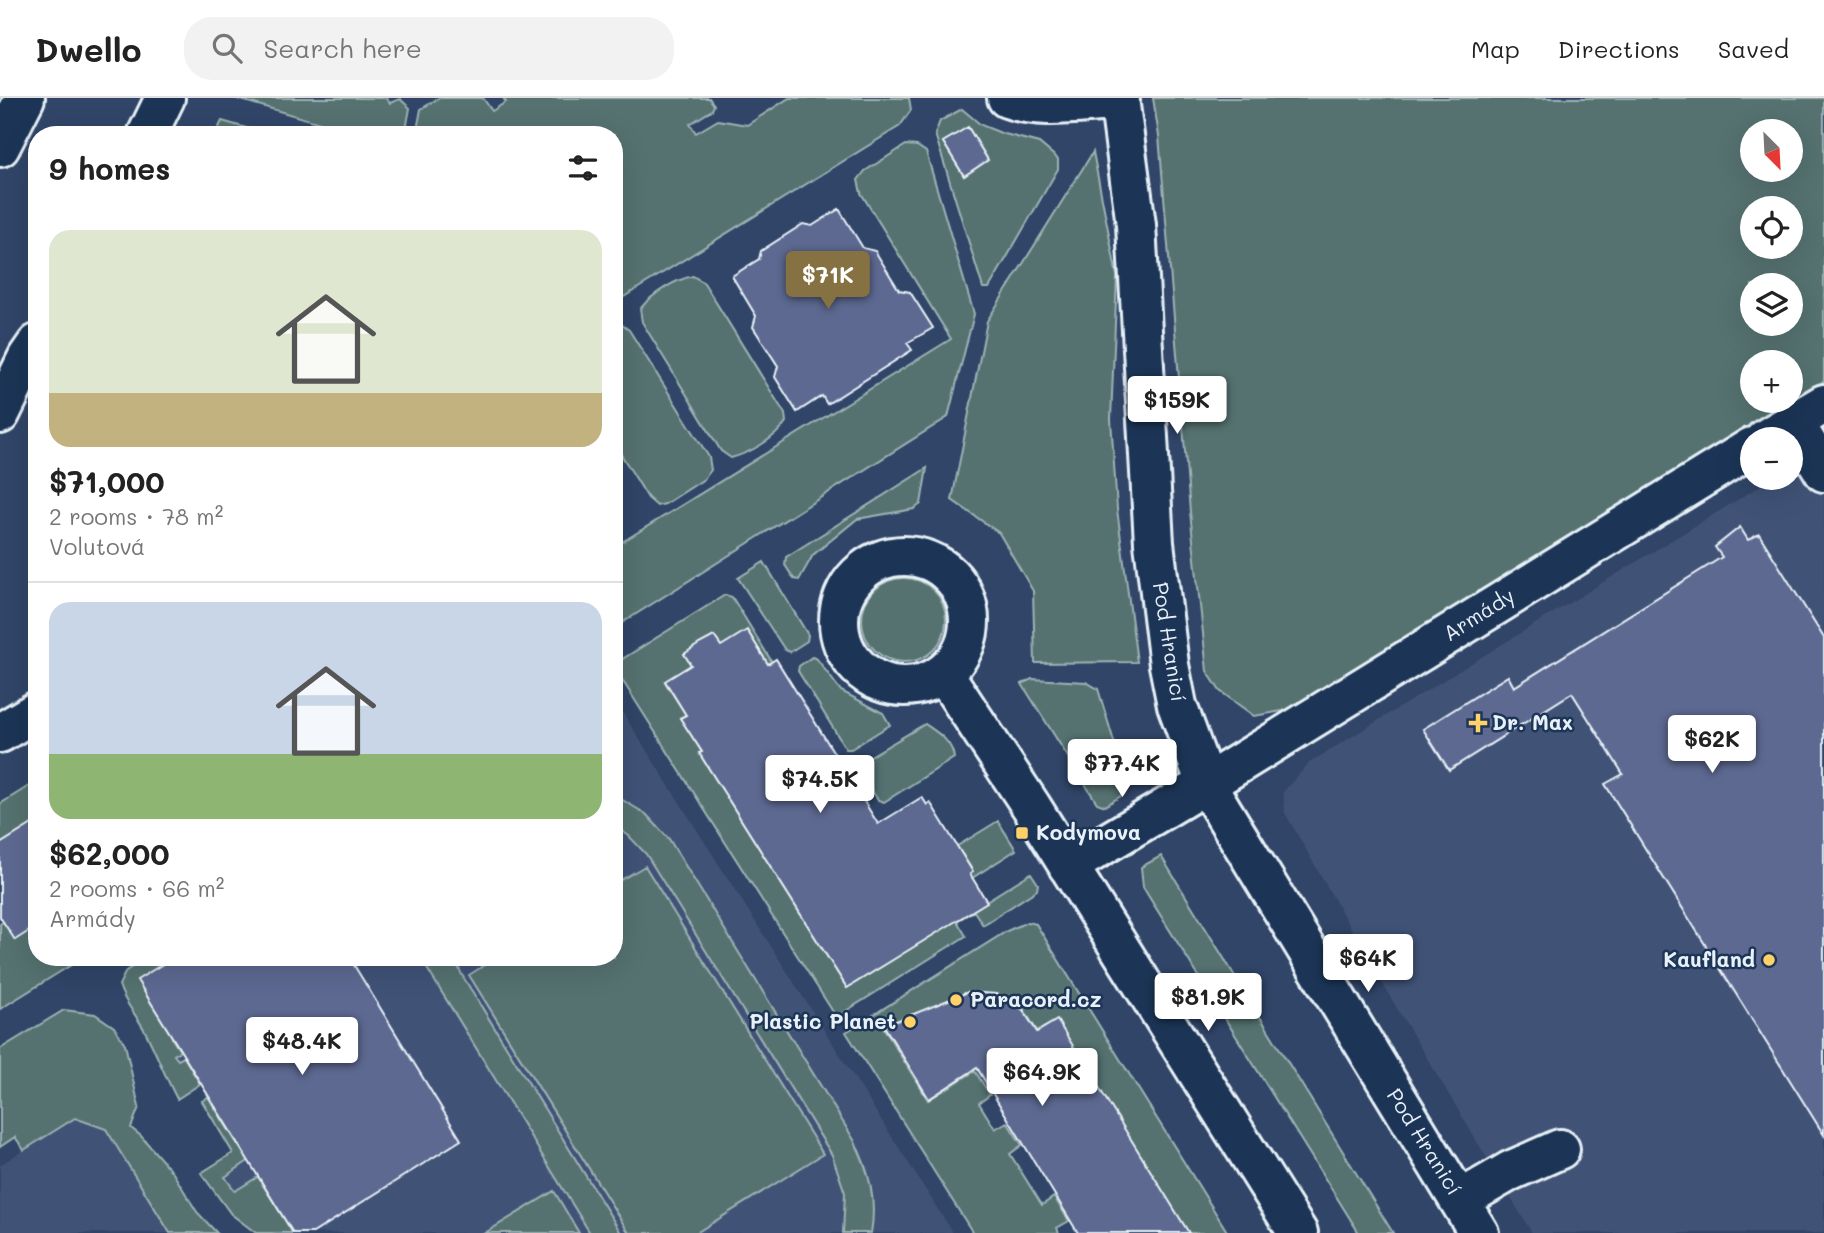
<!DOCTYPE html>
<html lang="en">
<head>
<meta charset="utf-8">
<style>
  :root { --surface:#fff; --page:#f2f2f2; --text:#222; --muted:#767676; --line:#e0e0e0; --accent:#857141 }
  body { margin:0; font-family:Mali,sans-serif; background:var(--page); color:var(--text); height:100vh; display:flex; flex-direction:column; font-size:26px; white-space:nowrap }
  * { box-sizing:border-box; margin:0 }
  p { font-size:23px; color:var(--muted) }
  .icon { flex:none; width:38px; height:38px; fill:none; stroke:currentColor; stroke-width:2; stroke-linecap:round; stroke-linejoin:round }
  .map { position:relative; flex:1; overflow:hidden }
  .side { position:absolute; left:28px; top:28px; width:595px; height:840px; display:flex; flex-direction:column; background:var(--surface); border-radius:28px; box-shadow:0 7px 28px #0002 }
  .side>* { flex:none }
  .needle { width:46px; rotate:156deg }
  .fabs { position:absolute; left:1740px; top:21px; display:grid; gap:14px }
  .fabs a { display:grid; place-items:center; width:63px; height:63px; border-radius:50%; background:var(--surface); box-shadow:0 7px 28px #0002; font-size:35px }
  .price { position:absolute; translate:-50% -60px; padding:0 16px; border-radius:7px; background:#fff; color:#222; font-size:23px; line-height:46px; filter:drop-shadow(0 2px 4px #0008) }
  .price::after { content:''; position:absolute; left:50%; top:42px; width:21px; height:16px; margin-left:-10px; background:inherit; clip-path:polygon(0 0,100% 0,50% 100%) }
  .price.on { background:var(--accent); color:#fff }
  ul { padding:0; list-style:none }
  li { display:grid; align-content:center; gap:14px; height:371px; padding:0 21px }
  li+li { border-top:2px solid var(--line) }
  li span { display:grid; place-items:center; height:217px; border-radius:21px; color:#555 }
  li>.icon { margin-inline-start:auto }
  span .icon { width:126px; height:126px; fill:#fffc; stroke-width:1 }
  li b { font-size:30px }
  h2 { display:flex; justify-content:space-between; align-items:center; height:84px; padding:0 21px; font-size:30px }
  header { display:flex; align-items:center; gap:42px; box-sizing:border-box; height:98px; padding:0 35px; background:var(--surface); border-bottom:2px solid var(--line) }
  header strong { font-size:33px }
  nav { display:flex; gap:38px; margin-inline-start:auto; font-size:24px }
  .search { width:490px; height:63px; background:var(--page); display:flex; align-items:center; gap:18px; box-sizing:border-box; padding:0 24px; border-radius:28px; color:var(--muted); font-size:26px }
  .map>svg:first-child { display:block }
  .built { fill:#415377 }
  .green { fill:#547270; stroke:#9eb2b4; stroke-width:2; fill-rule:evenodd }
  .building { fill:#5d6991; stroke:#e8f1f8; stroke-width:2 }
  .lines { fill:none; stroke-linecap:round; stroke-linejoin:round }
  .minor-casing { stroke:#e8f1f8; stroke-width:44 }
  .minor { stroke:#1d3557; stroke-width:38 }
  .poi-dot { fill:#ffd166; stroke:#1d3557; stroke-width:2.5 }
  .labels { text-anchor:middle; stroke-width:5; stroke-linejoin:round; paint-order:stroke }
  .street-label { font-size:21px; fill:#e8f1f8; stroke:#1d3557 }
  .poi-label { font-size:21px; font-weight:bold; fill:#e8f1f8; stroke:#1d3557; text-anchor:start }
</style>
</head>
<body>
<header>
<strong>Dwello</strong>
<div class="search"><svg class="icon" aria-label="search" viewBox="0 0 24 24"><circle cx="10" cy="10" r="6"/><path d="M15 15l6 6"/></svg>Search here</div>
<nav><a>Map</a><a>Directions</a><a>Saved</a></nav>
</header>
<div class="map">
<svg width="1824" height="1135" viewBox="0 0 1824 1135">
  <rect width="100%" height="100%" fill="#304568"/>
  <filter id="ink" filterUnits="userSpaceOnUse"><feTurbulence type="fractalNoise" baseFrequency=".0143" numOctaves="2"/><feDisplacementMap in="SourceGraphic" scale="14" xChannelSelector="R" yChannelSelector="G"/><feConvolveMatrix kernelMatrix="1 2 1 2 8 2 1 2 1" color-interpolation-filters="sRGB"/></filter>
  <g filter="url(#ink)">
    <path class="built" d="M1824 348V1135H1532L1386 892 1285 715 1283 694 1309 665 1773 380H1790V369Z
      M614 601 953 1135H293L260 1083 264 1075 235 1093 225 1078 254 1059H245L184 959 178 963 174 956 179 953 172 940 174 859H614Z
      M75 1020 106 1031 170 1135H0V1067Z"/>
    <path class="green" d="M234 0H386L390 5 400 1 410 10 405 37H361Z
      M439 0H483L492 13 506 4 503 0H709L714 7 712 12 690 26 696 35 718 22 747 27 789 0H909L911 12 900 28 614 205V37H416L421 11Z
      M1153 0H1824V283L1288 612 1254 618 1220 593 1207 573 1190 414 1159 38ZM1752 33H1790V72H1752ZM1752 110H1790V149H1752ZM1752 187H1790V226H1752ZM1752 264H1790V303H1752Z
      M962 11 981 27 1001 35 1039 45 1058 61V71L989 190H983L935 36 940 23ZM968 29 988 62 964 78 943 44Z
      M222 23 271 37H215Z
      M906 47 917 48 926 54 974 216 948 319 614 530V449L951 241 861 95 858 82 865 73Z
      M1093 54 1117 178 1111 321 1117 411 1137 564 1035 565 1033 493 999 435 952 402 987 223Z
      M693 178 704 185 785 316 786 324C775 341 750 355 731 360L721 353 642 224 640 211C652 196 674 182 693 178Z
      M618 224 629 232 709 359 711 372 704 381 665 406 657 408 648 400 614 345V225Z
      M927 370 921 406 914 411 857 421 813 457 799 482 794 481 785 467 786 459Z
      M764 464 808 537 807 543 790 554 785 552 738 480Z
      M862 522a42 42 0 1 1 84 0a42 42 0 1 1-84 0Z
      M725 497 732 499 772 564 768 566 721 548 714 538 685 556 691 567 665 584 686 617 680 620 702 654 700 656 847 890 1031 775 1038 786 1037 792 983 827 974 813 957 823 966 838 841 916 835 917 617 574 616 565Z
      M812 559 817 561 841 593 883 615 890 627 851 651H846L798 573 799 568Z
      M1032 581 1086 584 1098 591 1126 683 1124 696 1105 708 1097 705 1022 586Z
      M925 626C938 635 952 643 954 660L884 704 878 702 858 670 859 665Z
      M37 683V723L0 746V706Z
      M614 697 646 716 669 741 854 1042C869 1072 877 1101 871 1135H843L845 1095 832 1057 646 756 629 738 614 728Z
      M998 723 1016 752 972 780 970 776 973 773 962 756 954 750Z
      M1161 758 1393 1135H1359L1149 799 1143 789 1141 769Z
      M645 768 823 1056 696 1135H629L469 877 498 859H614V786Z
      M3 824 31 832 37 842V859H84L0 911V826Z
      M1027 824 1036 826 1228 1135H1188L1056 923 1037 933 1021 907 1015 910 972 900 968 894 938 906 920 927 912 916 883 929 928 1002 975 973 990 997 979 1005 995 1031 1007 1024 1022 1047 1010 1056 1042 1107 1054 1099 1069 1123 1057 1130 1059 1135H973L846 934 1007 833Z
      M147 859H174L172 941 180 953 174 957 178 962 184 959 200 986 177 1001C166 980 157 957 146 935 137 917 125 907 119 887L126 873Z
      M420 859H454L462 877 621 1135H590Z
      M64 912 95 916 114 929 125 946 139 1009 131 1030 141 1038 173 1075 197 1114 217 1135H170L106 1031 75 1020 24 1052 15 1039 0 1049V951Z
      M208 999 245 1058 251 1054 254 1059 225 1079 235 1093 264 1075 267 1079 261 1084 293 1135H256L231 1116 201 1075 233 1055 202 1003Z
      M554 1093 579 1135H485Z"/>
    <path class="building" d="M968 29 988 62 964 78 943 44Z
      M839 111 863 150 875 153 899 192 910 194 933 230 907 245 912 252 827 306 822 298 797 314 775 279 778 268 753 229 756 218 732 178 759 161 761 153 803 126 812 128Z
      M1740 429 1748 442 1759 436 1824 540V1037L1605 686 1623 676 1572 595 1449 672 1423 631 1508 578 1514 589 1722 459 1715 449Z
      M747 532 768 566 776 561 878 726 922 699 927 707 930 704 973 774 970 776 987 804 847 890 699 655 702 654 680 620 686 617 665 583 691 567 684 556 699 546 714 538 721 548Z
      M37 723V828L15 842 0 819V746Z
      M174 859H349L461 1042 313 1135H293L137 882Z
      M968 894 996 896 1003 898 1023 912 1037 934 1057 922 1189 1135H1078L977 970 929 1001 884 928Z"/>
    <g class="lines">
      <defs>
        <path id="minor" d="M1007 0C1041 13 1084 4 1120 3
          M1119 0 1136 127 1154 445 1169 567 1177 607 1206 686 1479 1135
          M147 37 165 0
          M0 49 25 0
          M0 316 28 259 37 246
          M1794 324 1824 374
          M1765 341 1824 306
          M839 523a65 65 0 1 1 130 0a65 65 0 1 1-130 0Z
          M944 576 1031 708 1298 1135
          M0 635 37 613
          M1068 768 1206 686 1752 349
          M1460 1102 1510 1073 1560 1051"/>
      </defs>
      <use href="#minor" class="minor-casing"/>
      <use href="#minor" class="minor"/>
    </g>
  </g>
  <g class="poi-dot">
    <path d="M1474.5 614.5h7v7h7v7h-7v7h-7v-7h-7v-7h7z"/>
    <rect x="1015" y="728" width="14" height="14" rx="3.5"/>
    <circle cx="1769" cy="862" r="7"/>
    <circle cx="956" cy="902" r="7"/>
    <circle cx="910" cy="924" r="7"/>
  </g>
  <g class="labels">
    <g class="street-label">
      <text transform="translate(1479 517) rotate(-32)" y="7">Armády</text>
      <text transform="translate(1169 544) rotate(81)" y="7">Pod Hranicí</text>
      <text transform="translate(1424 1044) rotate(58)" y="7">Pod Hranicí</text>
    </g>
    <g class="poi-label">
      <text x="1492" y="632">Dr. Max</text>
      <text x="1036" y="742">Kodymova</text>
      <text x="1755" y="869" text-anchor="end">Kaufland</text>
      <text x="970" y="909">Paracord.cz</text>
      <text x="896" y="931" text-anchor="end">Plastic Planet</text>
    </g>
  </g>
</svg>
<div class="fabs">
<a><svg class="needle" viewBox="-14 -14 28 28"><path d="M0-13l5 13h-10z" fill="#e53935"/><path d="M0 13l5-13h-10z" fill="#767676"/></svg></a>
<a><svg class="icon" aria-label="locate" viewBox="0 0 24 24"><circle cx="12" cy="12" r="6"/><path d="M12 2v4M12 18v4M2 12h4M18 12h4"/></svg></a>
<a><svg class="icon" aria-label="layers" viewBox="0 0 24 24"><path d="M12 4l9 5-9 5-9-5zM3 14l9 5 9-5"/></svg></a>
<a>+</a>
<a>−</a>
</div>
<b class="price on" style="left:828px;top:213px">$71K</b>
<b class="price" style="left:1177px;top:338px">$159K</b>
<b class="price" style="left:1712px;top:677px">$62K</b>
<b class="price" style="left:1122px;top:701px">$77.4K</b>
<b class="price" style="left:820px;top:717px">$74.5K</b>
<b class="price" style="left:1368px;top:896px">$64K</b>
<b class="price" style="left:1208px;top:935px">$81.9K</b>
<b class="price" style="left:302px;top:979px">$48.4K</b>
<b class="price" style="left:1042px;top:1010px">$64.9K</b>
<section class="side">
<h2>9 homes<svg class="icon" aria-label="filters" viewBox="0 0 24 24"><path d="M4 7h16M4 17h16"/><circle cx="9" cy="7" r="2"/><circle cx="15" cy="17" r="2"/></svg></h2>
<ul>
<li><span style="background:linear-gradient(#dfe7d0 75%,#c2b280 0)"><svg class="icon" aria-label="home" viewBox="0 0 24 24"><path d="M3 11l9-7 9 7M6 9v11h12V9"/></svg></span><div><b>$71,000</b><p>2 rooms · 78 m²</p><p>Volutová</p></div></li>
<li><span style="background:linear-gradient(#c9d6e8 70%,#8fb573 0)"><svg class="icon" aria-label="home" viewBox="0 0 24 24"><path d="M3 11l9-7 9 7M6 9v11h12V9"/></svg></span><div><b>$62,000</b><p>2 rooms · 66 m²</p><p>Armády</p></div></li>
</ul>
</section>
</div>
</body>
</html>
